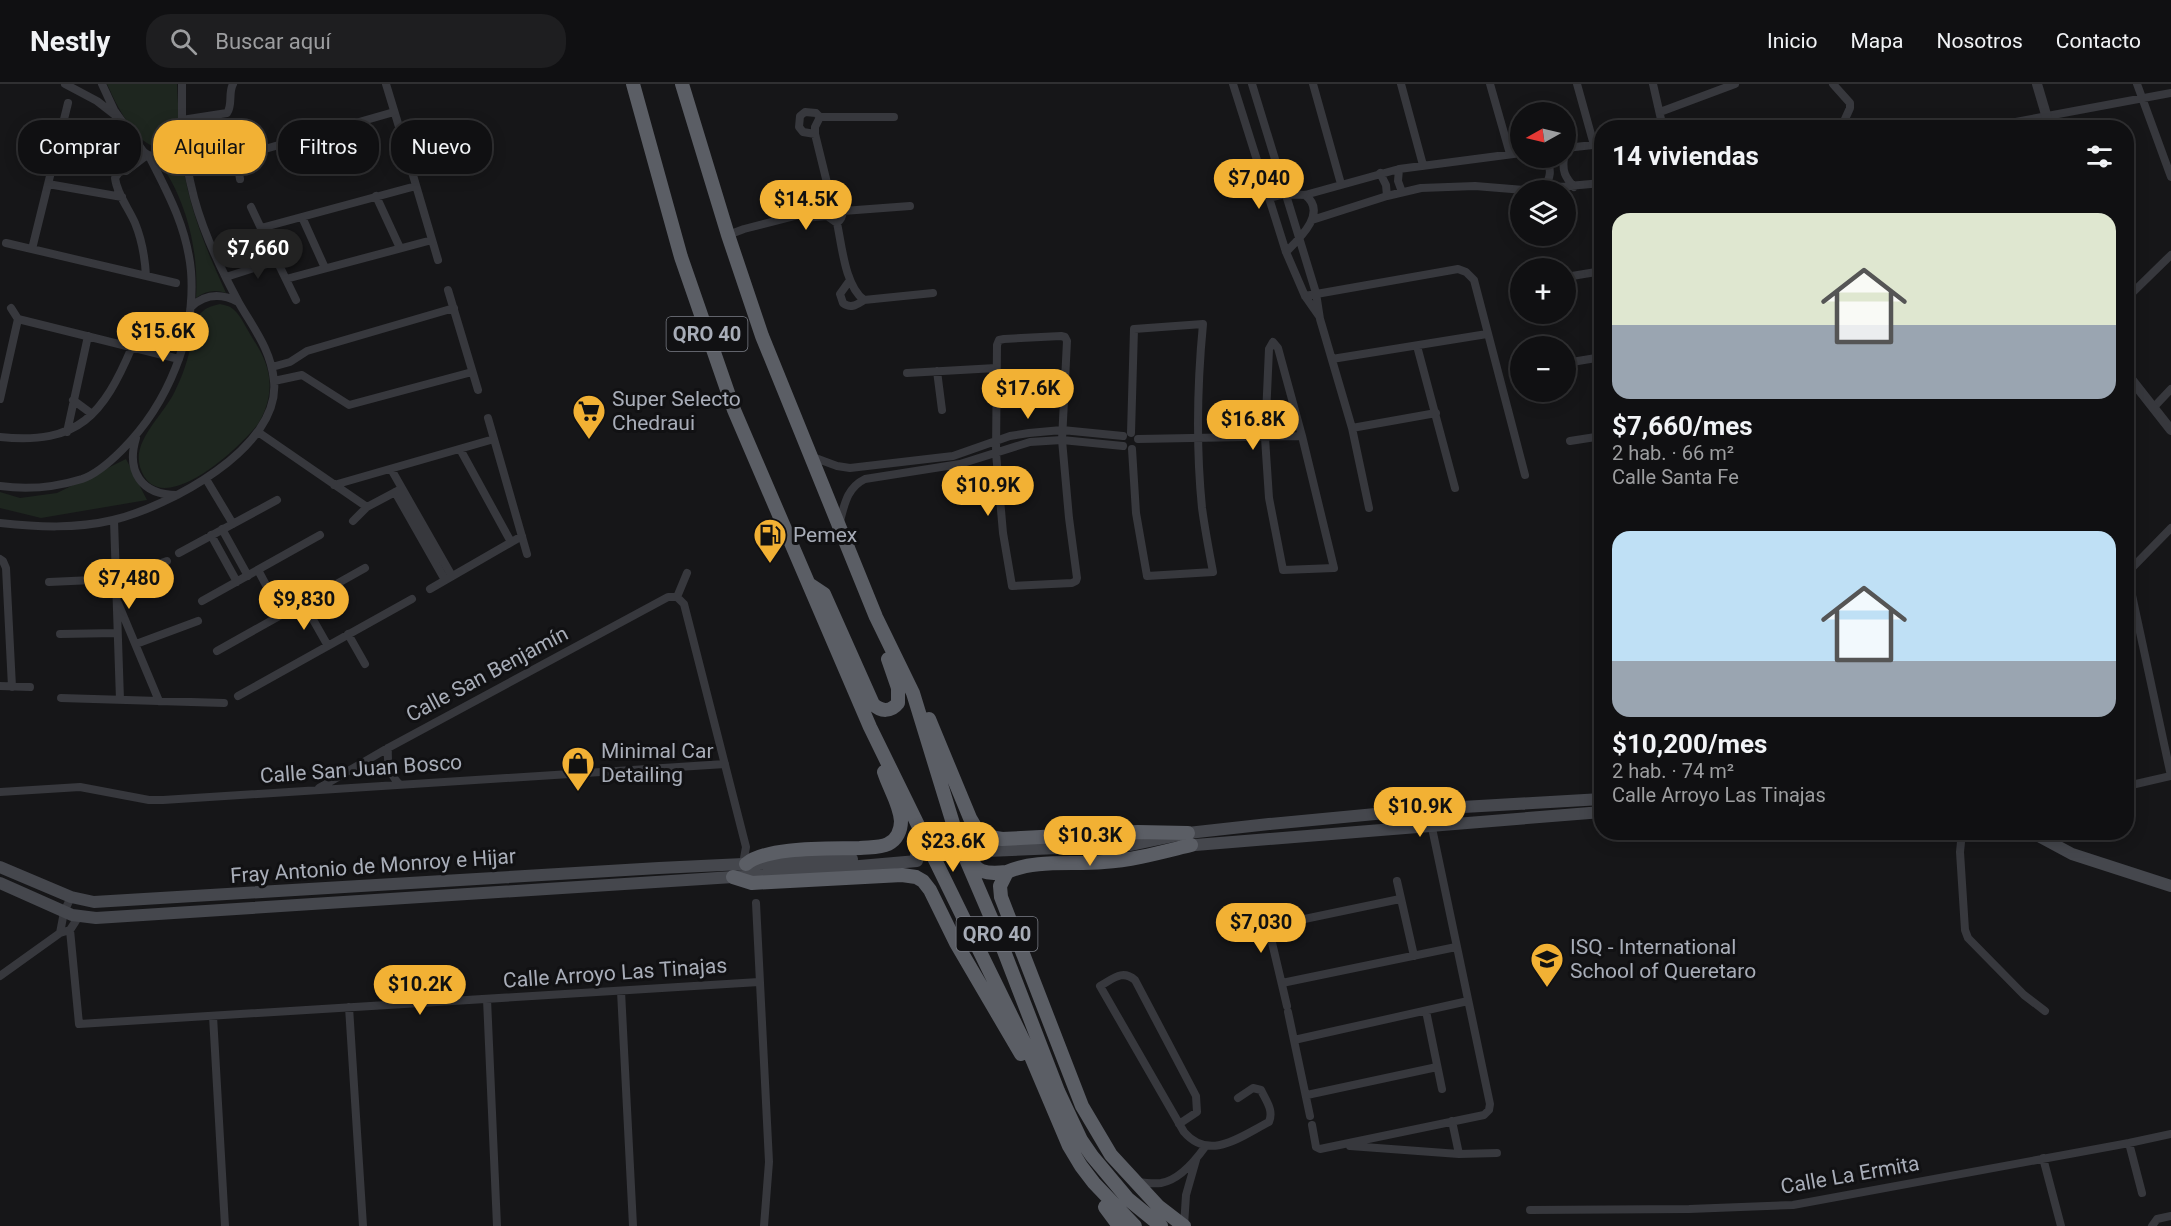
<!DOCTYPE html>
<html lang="es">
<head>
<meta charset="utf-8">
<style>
  :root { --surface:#101012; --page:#1e1e20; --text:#f1f3f6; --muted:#9c9d9f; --line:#303032; --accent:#f2b134 }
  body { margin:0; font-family:Roboto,sans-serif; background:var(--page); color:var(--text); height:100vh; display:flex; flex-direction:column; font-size:22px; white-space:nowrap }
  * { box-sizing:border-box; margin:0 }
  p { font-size:20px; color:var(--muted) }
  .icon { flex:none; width:33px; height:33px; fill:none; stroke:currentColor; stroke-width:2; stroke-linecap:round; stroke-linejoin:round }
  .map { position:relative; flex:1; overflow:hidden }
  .drawer { position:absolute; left:1594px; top:36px; width:540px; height:720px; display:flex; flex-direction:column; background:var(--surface); border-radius:24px; box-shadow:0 3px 15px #0003,0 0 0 2px var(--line) }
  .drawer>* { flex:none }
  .top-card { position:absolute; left:18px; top:36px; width:570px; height:54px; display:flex; gap:12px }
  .needle { width:39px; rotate:262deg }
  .tools { position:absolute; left:1510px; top:18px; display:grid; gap:12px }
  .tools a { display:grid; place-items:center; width:66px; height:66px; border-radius:50%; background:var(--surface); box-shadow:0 3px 15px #0003,0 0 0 2px var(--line); font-size:30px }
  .price { position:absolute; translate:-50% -51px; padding:0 14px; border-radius:21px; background:var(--accent); color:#111; font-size:20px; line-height:39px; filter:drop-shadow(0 2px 3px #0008) }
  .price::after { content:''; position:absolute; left:50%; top:36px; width:18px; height:14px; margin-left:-9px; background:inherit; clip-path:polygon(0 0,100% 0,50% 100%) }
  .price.selected { background:#222; color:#fff }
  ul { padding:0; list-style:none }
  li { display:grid; align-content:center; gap:12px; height:318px; padding:0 18px }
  li span { display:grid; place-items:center; height:186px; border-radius:18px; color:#555 }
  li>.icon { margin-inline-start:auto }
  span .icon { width:108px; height:108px; fill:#fffc; stroke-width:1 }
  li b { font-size:26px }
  h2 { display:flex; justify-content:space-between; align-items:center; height:72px; padding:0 18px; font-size:26px }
  .tag { padding:0 21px; border-radius:24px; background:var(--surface); box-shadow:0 3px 15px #0003,0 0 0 2px var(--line); font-size:21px; line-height:54px }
  .tag.selected { background:var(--accent); color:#111 }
  header { display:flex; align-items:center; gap:36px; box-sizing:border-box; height:84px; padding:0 30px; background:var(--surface); border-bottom:2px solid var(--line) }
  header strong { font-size:28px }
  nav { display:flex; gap:33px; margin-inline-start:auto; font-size:21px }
  .search { width:420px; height:54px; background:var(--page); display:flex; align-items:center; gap:15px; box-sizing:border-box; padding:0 21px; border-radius:24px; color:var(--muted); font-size:22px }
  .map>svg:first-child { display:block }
  .green { fill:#1e261f }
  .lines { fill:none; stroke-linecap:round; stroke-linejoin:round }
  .minor { stroke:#37383d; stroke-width:8 }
  .tertiary { stroke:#37383d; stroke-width:10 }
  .secondary { stroke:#45474d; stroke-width:12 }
  .trunk { stroke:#5b5e65; stroke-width:14 }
  .secondary-bridge { stroke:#45474d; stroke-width:12 }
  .labels { text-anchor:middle; stroke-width:6; stroke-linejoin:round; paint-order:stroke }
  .shield { fill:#111113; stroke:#7b7e86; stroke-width:1.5 }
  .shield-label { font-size:20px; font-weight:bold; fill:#a8adb8 }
  .poi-label { font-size:21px; fill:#a8adb8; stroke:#111113; text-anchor:start }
  .street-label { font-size:21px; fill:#a8adb8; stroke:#111113 }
</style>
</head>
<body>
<header>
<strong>Nestly</strong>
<div class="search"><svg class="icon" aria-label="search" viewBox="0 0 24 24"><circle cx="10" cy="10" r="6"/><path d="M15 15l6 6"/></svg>Buscar aquí</div>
<nav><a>Inicio</a><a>Mapa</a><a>Nosotros</a><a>Contacto</a></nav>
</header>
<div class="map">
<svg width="2171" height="1142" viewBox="0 0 2171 1142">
  <rect width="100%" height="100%" fill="#161618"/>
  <path class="green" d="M107 0H177C177 12 181 41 176 51 174 56 171 59 167 61 141 74 115 18 107 0Z
    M181 64C185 115 205 163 226 209 215 205 205 207 196 214 199 166 186 112 156 74L168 73Z
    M220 220C224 221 230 222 233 225 241 231 247 246 253 255 264 272 272 289 269 310 268 320 263 332 258 340 241 363 158 441 140 383 132 356 164 331 175 307 182 293 188 276 191 260 194 250 194 238 200 230 206 223 212 222 220 220Z
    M126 375 147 416 41 434 0 424V408L20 414 57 409Z"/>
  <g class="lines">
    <path class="minor" d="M65 0 97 17 115 31
      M102 0 114 26 143 67C155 79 173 67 182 57V0
      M386 0 400 46
      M1233 0 1286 168 1305 212 1319 232
      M1252 0 1316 209 1320 235 1352 344 1369 424
      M1313 0 1341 100
      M1401 0 1423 81
      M1490 0 1510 70
      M1577 0 1594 61
      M1653 0 1663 44
      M1833 0 1850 19V24L1841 44
      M2137 0 2171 93
      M1660 28 1735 0
      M820 33 815 43V50L831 115
      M182 36 227 29C233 21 228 9 233 0
      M1983 44 2171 9
      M183 49 230 43 233 51 240 95
      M815 50 803 48 799 43 800 32 805 28 816 29 820 33H894
      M1566 64 1602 60
      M143 67 120 82V87L115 94C117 110 129 125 135 139 142 156 145 174 146 192
      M237 73 394 28
      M1564 74C1562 87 1565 93 1574 103
      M410 81 438 176
      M1399 85 1398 97 1402 108
      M120 87H126L147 71
      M1380 89 1386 101 1387 112
      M48 100 122 113
      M1543 105C1551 94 1552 86 1546 74
      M376 112 400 164
      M1269 114 1285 110 1305 111 1399 85 1521 69
      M831 115 837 116C844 125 845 132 837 139L827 132 826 121Z
      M843 127 910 122
      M302 133 325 184
      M803 134 827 132
      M1312 136 1387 112 1421 104 1475 102 1524 106 1602 99
      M837 139C842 162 845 202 864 216
      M261 144 416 102
      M728 151 744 145 826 124
      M6 159 176 199
      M32 165 68 19
      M1286 168C1300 154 1328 128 1305 111
      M219 179 267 162V157L251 123
      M226 193 273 178 279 181 296 216
      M1566 193 1602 187
      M286 195 432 156
      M850 196 840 210 843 219C851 225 856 221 864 216L933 209
      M448 206 478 306
      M1305 212 1458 185 1466 188 1474 196 1525 391
      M2127 214 2171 171
      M191 223C205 210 221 209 238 218
      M11 224 18 235 179 275
      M1061 252 1065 253 1067 257 1062 356 1069 434 1077 494 1076 497 1072 499 1012 502 1003 449 996 369 997 261 999 256 1004 255Z
      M1273 258 1278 264 1302 352 1334 484 1283 486 1269 414 1265 354 1269 265Z
      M1417 262 1455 404
      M1332 275 1487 250
      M1566 279 1602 273
      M272 283 290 278 307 267 454 224
      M937 287 942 326
      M907 289 996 284
      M274 297 302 291 349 321 472 288
      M0 315 18 235
      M73 316 92 330
      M2154 323 2171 305
      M488 334 527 470
      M1352 344 1436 329
      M67 348 88 252
      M258 348 367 423
      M1131 349 1134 245 1203 240C1197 302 1196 363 1202 424 1205 446 1209 467 1213 488L1147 492 1136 429 1132 365
      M0 353C79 361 103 331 132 263
      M136 354C126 387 141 411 177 411
      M1138 355 1302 352
      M1570 357 1602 352
      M460 365 511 458
      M810 372 837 382 850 384 953 372 1010 352 1029 349 1062 346 1123 352
      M391 385 452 492
      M206 395 233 440
      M334 401 494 355
      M0 402C27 406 56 403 82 395 97 390 111 377 122 366 168 320 196 252 191 187 187 144 168 109 149 72
      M395 408 445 496
      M114 436 120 616
      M353 437 367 423 399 406
      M0 439C37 443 76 445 113 436 168 423 281 364 274 297 271 266 254 245 239 219 228 199 218 178 209 157 202 140 195 120 191 101 187 86 187 71 182 57
      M839 441C844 423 846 404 865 395L960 380 1030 358 1062 356 1123 362
      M222 445 248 492
      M211 451 237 498
      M179 469 277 416
      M0 475 3 477 6 484 12 603
      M258 486 282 531
      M2127 488 2171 692 2127 702
      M2127 489 2171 444
      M49 498 115 495 167 477
      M430 505 522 452
      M677 513 684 520 746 763 743 780
      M677 513 687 489
      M202 517 320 451
      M303 518 328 562
      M118 519 159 617
      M60 550 117 549
      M348 550 365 580
      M136 560 198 537
      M217 567 365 484
      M0 602 30 603
      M238 612 412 515
      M61 614 224 619
      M388 664C387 679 389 689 399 700
      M319 704 388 664 668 513H677
      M0 708 80 703 149 716H163L725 680
      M1962 748 1960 768 1965 846 1968 854 2024 911 2045 927
      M1397 797 1414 872
      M756 819 769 1078 764 1142
      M79 832 70 846 79 940 759 898
      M60 849 64 828 71 813
      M0 892 60 849 70 846
      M1282 899 1456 863
      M621 907 633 1142
      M487 915 497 1142
      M1287 922 1269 846 1271 842 1400 815
      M349 923 363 1142
      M1426 927 1442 1005
      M1288 928 1310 1032
      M213 932 225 1142
      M1294 956 1468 917
      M1307 1011 1437 983
      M1452 1037 1459 1070
      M1179 1040 1197 1028 1196 1012 1135 896C1122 885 1113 895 1100 902L1184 1048C1210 1078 1241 1052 1269 1038 1274 1026 1266 1017 1261 1006L1253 1004 1238 1014
      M1312 1041 1316 1063 1320 1065 1484 1031 1489 1026 1490 1020 1428 725
      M2129 1059 2142 1109
      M1350 1062 1459 1070 1497 1069
      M2043 1074 2061 1142
      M1137 1098C1145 1099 1154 1100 1161 1099 1179 1096 1195 1077 1205 1063
      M1530 1126 1689 1125 1793 1121 2129 1059 2171 1050
      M1184 1142 1186 1111 1196 1076
      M2152 1142 2157 1135 2171 1132"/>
    <path class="tertiary" d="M2037 0 2050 44
      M2127 290 2171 346"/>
    <path class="secondary" d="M2031 748 2072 770 2171 802
      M1183 762 1602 728
      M987 767 1131 761 1188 749 1269 740 1428 725 1602 715
      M0 783 71 813 94 818 659 784 852 775
      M0 799 72 831 96 834 733 793 917 777"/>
    <path class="trunk" d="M633 0 681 173 734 326 870 643 1030 970 1069 1062 1081 1082 1094 1099 1135 1142
      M682 0 728 151 762 252 876 533 913 609 959 759 992 836 1058 1007 1081 1056 1092 1072 1128 1115 1161 1142
      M809 500 824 510 873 620C881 628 891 628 898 619V604L888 575
      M929 635 970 734 977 746 990 753 1002 755 1138 748 1188 749
      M990 753C985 754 979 755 976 758 967 766 972 784 982 787 990 790 998 789 1007 788
      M746 780C767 762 832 765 860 764 869 763 880 764 888 760 897 756 901 746 901 737 900 720 889 704 884 688
      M733 793 752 799 902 791 916 793 923 797 930 806 956 859 1021 970
      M1105 1123 1119 1142
      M1184 1142 1158 1122 1111 1071 1082 1022 1001 813 1000 802 1007 788C1036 775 1072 781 1104 778 1134 776 1162 768 1191 761"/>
    <path class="secondary-bridge" d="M916 771 987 767"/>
  </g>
  <defs>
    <symbol id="supermarket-pin" viewBox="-11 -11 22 30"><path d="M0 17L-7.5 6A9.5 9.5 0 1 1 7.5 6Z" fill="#f2b134" stroke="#111113"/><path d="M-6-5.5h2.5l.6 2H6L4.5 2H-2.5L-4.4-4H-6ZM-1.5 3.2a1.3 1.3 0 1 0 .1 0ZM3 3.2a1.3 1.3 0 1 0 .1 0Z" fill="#111"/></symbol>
    <symbol id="fuel-pin" viewBox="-11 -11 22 30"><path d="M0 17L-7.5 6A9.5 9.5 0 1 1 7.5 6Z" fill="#f2b134" stroke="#111113"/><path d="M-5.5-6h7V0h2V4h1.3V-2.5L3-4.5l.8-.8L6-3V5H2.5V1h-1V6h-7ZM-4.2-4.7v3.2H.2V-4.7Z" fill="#111"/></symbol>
    <symbol id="shop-pin" viewBox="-11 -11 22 30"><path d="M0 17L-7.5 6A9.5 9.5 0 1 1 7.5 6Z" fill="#f2b134" stroke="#111113"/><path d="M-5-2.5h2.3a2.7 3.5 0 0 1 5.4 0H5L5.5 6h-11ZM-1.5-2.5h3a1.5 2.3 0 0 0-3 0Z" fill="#111"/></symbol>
    <symbol id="school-pin" viewBox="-11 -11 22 30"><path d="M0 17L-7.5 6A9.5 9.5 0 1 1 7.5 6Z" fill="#f2b134" stroke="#111113"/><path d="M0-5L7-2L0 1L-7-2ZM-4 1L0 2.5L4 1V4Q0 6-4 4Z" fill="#111"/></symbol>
  </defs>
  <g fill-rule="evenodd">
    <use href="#supermarket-pin" x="570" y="308" width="38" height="52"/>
    <use href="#fuel-pin" x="751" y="432" width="38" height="52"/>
    <use href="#shop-pin" x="559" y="660" width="38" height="52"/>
    <use href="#school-pin" x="1528" y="856" width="38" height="52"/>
  </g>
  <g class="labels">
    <g class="shield">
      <rect x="666.5" y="233" width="81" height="34" rx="4.5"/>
      <rect x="956.5" y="833" width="81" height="34" rx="4.5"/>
    </g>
    <g class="shield-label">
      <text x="707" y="257">QRO 40</text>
      <text x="997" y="857">QRO 40</text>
    </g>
    <g class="poi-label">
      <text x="612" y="322">Super Selecto<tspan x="612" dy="24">Chedraui</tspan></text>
      <text x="793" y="458">Pemex</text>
      <text x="601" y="674">Minimal Car<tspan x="601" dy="24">Detailing</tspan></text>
      <text x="1570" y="870">ISQ - International<tspan x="1570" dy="24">School of Queretaro</tspan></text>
    </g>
    <g class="street-label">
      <text transform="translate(487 590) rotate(-28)" y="7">Calle San Benjamín</text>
      <text transform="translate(361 685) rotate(-4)" y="7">Calle San Juan Bosco</text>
      <text transform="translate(373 782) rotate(-4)" y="7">Fray Antonio de Monroy e Hijar</text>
      <text transform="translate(615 889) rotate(-4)" y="7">Calle Arroyo Las Tinajas</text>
      <text transform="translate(1850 1091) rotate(-10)" y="7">Calle La Ermita</text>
    </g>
  </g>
</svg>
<div class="tools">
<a><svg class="needle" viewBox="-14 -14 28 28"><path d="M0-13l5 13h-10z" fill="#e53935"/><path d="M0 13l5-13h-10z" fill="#9c9d9f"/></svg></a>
<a><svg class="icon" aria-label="layers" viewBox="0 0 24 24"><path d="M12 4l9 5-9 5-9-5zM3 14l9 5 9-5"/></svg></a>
<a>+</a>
<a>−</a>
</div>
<b class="price" style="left:1259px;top:126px">$7,040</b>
<b class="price" style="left:806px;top:147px">$14.5K</b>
<b class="price selected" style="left:258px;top:196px">$7,660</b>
<b class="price" style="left:163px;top:279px">$15.6K</b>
<b class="price" style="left:1028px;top:336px">$17.6K</b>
<b class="price" style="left:1253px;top:367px">$16.8K</b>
<b class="price" style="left:988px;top:433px">$10.9K</b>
<b class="price" style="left:129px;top:526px">$7,480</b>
<b class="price" style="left:304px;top:547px">$9,830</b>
<b class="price" style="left:1420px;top:754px">$10.9K</b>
<b class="price" style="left:1090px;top:783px">$10.3K</b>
<b class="price" style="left:953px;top:789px">$23.6K</b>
<b class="price" style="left:1261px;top:870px">$7,030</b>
<b class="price" style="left:420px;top:932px">$10.2K</b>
<div class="top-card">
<a class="tag">Comprar</a>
<a class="tag selected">Alquilar</a>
<a class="tag">Filtros</a>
<a class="tag">Nuevo</a>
</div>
<section class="drawer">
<h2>14 viviendas<svg class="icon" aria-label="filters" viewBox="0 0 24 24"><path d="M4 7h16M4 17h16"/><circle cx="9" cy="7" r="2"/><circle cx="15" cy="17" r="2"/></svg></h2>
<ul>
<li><span style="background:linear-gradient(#dfe7d0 60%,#9aa5b1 0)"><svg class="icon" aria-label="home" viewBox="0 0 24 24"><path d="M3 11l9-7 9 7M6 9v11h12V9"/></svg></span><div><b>$7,660/mes</b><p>2 hab. · 66 m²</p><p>Calle Santa Fe</p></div></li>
<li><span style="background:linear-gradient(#bfe0f5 70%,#9aa5b1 0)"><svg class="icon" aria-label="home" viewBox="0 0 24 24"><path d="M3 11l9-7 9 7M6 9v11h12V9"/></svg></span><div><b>$10,200/mes</b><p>2 hab. · 74 m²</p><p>Calle Arroyo Las Tinajas</p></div></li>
</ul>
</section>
</div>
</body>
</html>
